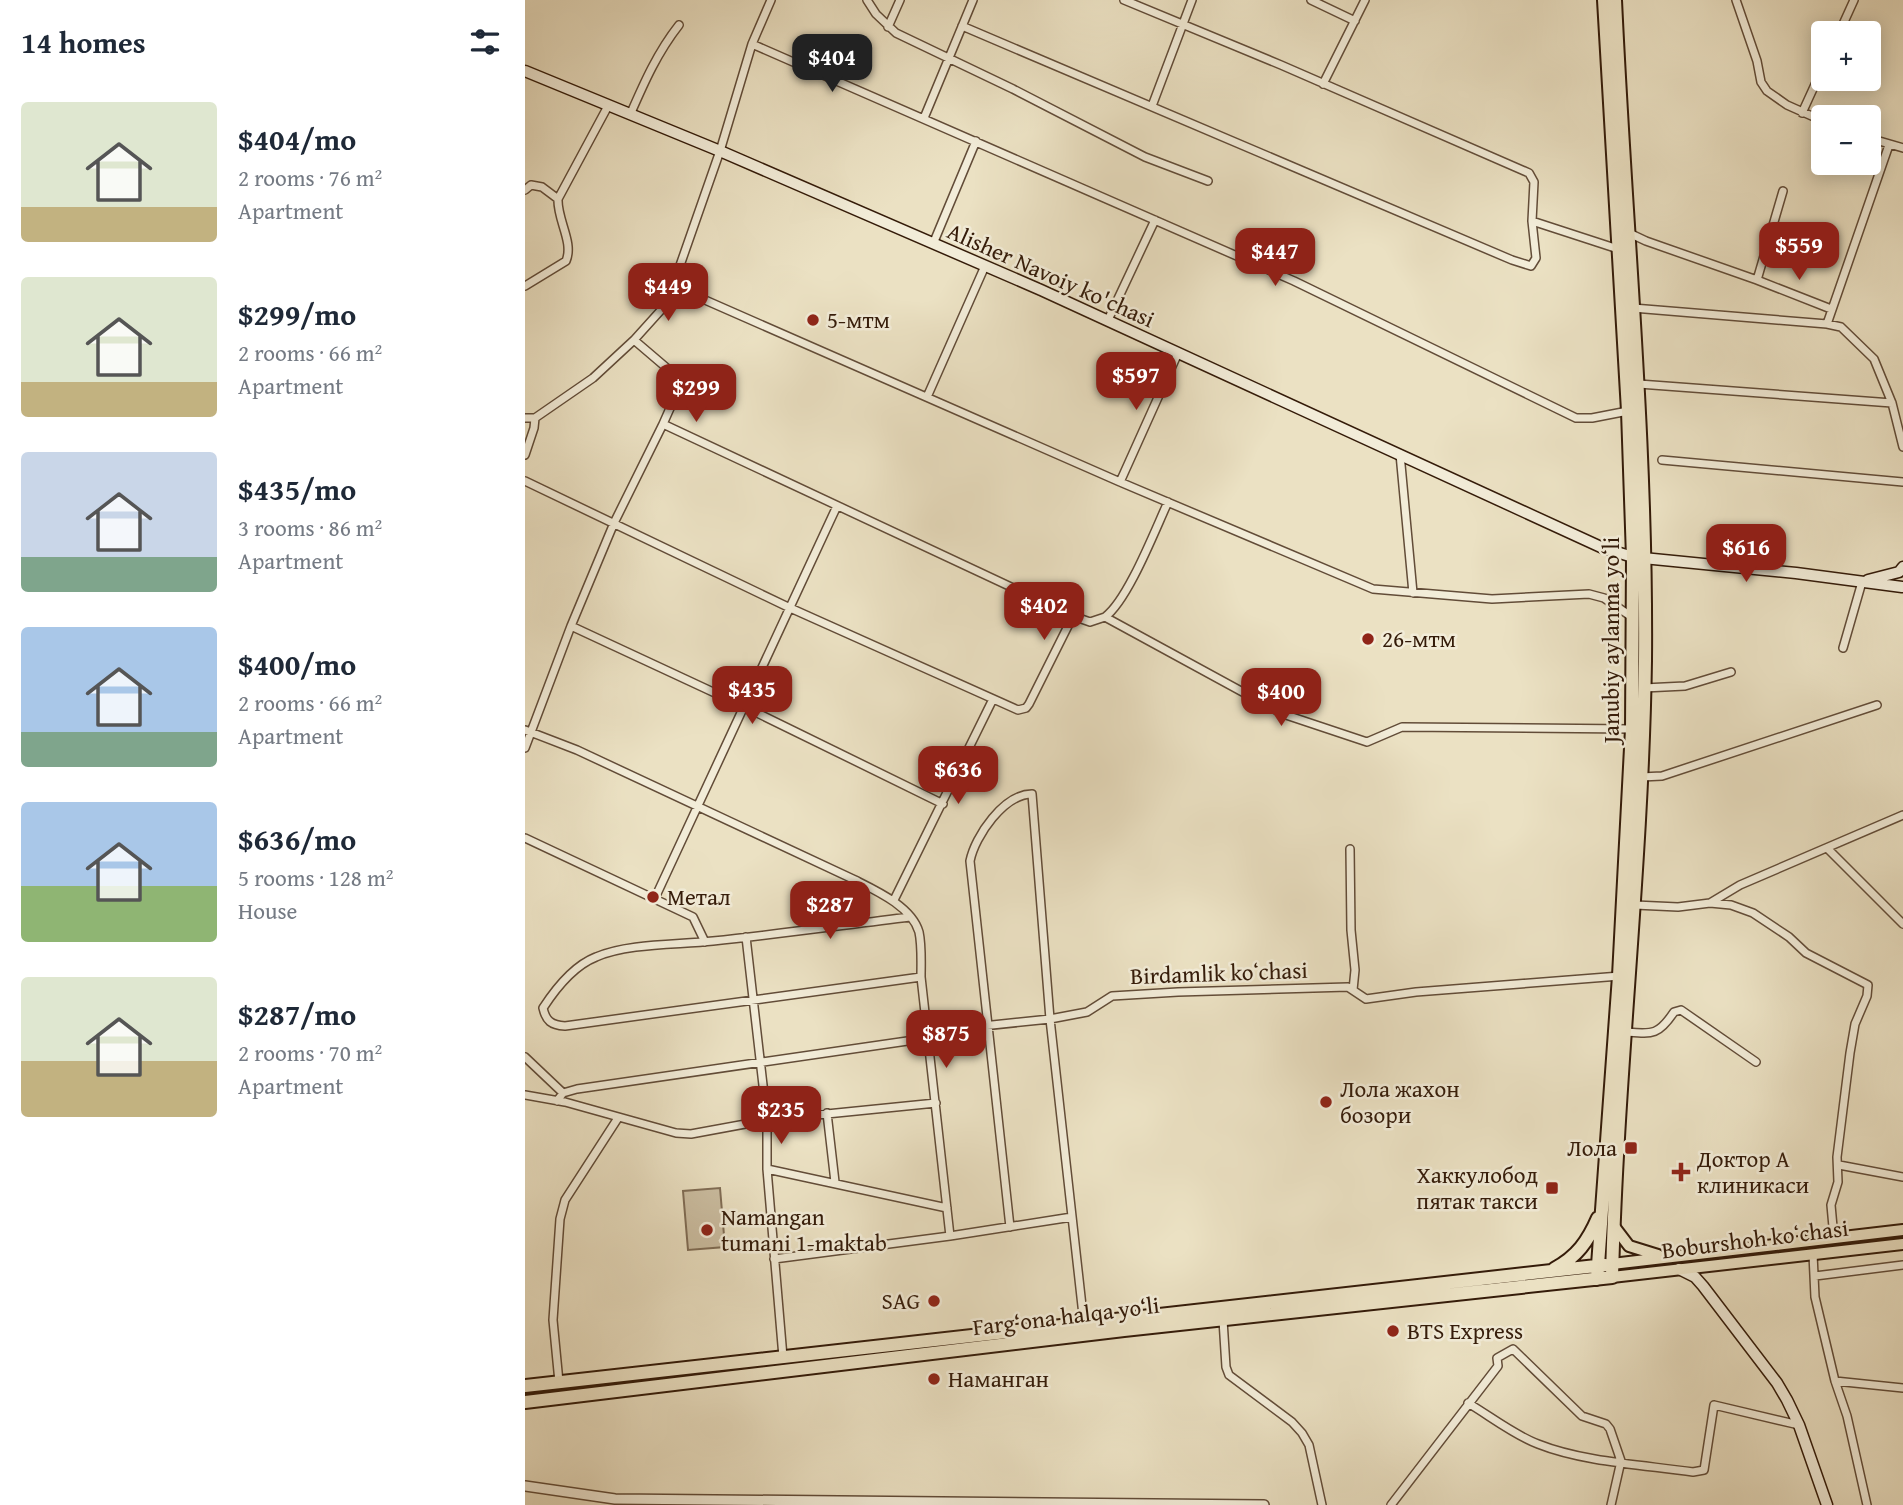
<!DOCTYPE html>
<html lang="en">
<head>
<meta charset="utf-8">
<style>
  :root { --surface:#fff; --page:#f6f6f7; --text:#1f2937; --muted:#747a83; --accent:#8f2418 }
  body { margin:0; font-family:"Gentium Book Plus",serif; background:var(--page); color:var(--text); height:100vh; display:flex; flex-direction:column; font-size:26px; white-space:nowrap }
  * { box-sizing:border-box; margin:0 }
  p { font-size:23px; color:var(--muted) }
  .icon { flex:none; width:38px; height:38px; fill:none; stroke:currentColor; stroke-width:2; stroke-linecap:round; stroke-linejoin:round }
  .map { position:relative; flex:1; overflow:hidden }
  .drawer { display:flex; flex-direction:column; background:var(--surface); width:525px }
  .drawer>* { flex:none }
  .fabs { position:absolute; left:1286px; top:21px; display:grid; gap:14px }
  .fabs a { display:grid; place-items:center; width:70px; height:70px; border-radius:7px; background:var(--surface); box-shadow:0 4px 18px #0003; font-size:35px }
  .price { position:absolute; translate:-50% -60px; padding:0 16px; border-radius:14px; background:var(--accent); color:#fff; font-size:23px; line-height:46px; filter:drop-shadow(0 2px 4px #0008) }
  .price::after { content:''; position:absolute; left:50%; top:42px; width:21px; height:16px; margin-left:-10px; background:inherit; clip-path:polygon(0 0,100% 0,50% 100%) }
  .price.on { background:#222; color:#fff }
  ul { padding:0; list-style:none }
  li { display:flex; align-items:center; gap:21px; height:175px; padding:0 21px }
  li span { display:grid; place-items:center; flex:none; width:196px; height:140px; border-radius:7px; color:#555 }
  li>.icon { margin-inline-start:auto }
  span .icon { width:84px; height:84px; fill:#fffc; stroke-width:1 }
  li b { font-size:30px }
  h2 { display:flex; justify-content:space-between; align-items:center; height:84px; padding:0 21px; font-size:30px }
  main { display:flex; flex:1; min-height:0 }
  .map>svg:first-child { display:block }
  .green { fill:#ccbfa3; stroke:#806d56; stroke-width:2 }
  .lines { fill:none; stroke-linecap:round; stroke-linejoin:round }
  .minor-casing { stroke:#624c38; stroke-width:10 }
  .tertiary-casing { stroke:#624c38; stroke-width:12 }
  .secondary-casing { stroke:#341b09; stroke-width:13 }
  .primary-casing { stroke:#341b09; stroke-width:14 }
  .trunk-casing { stroke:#341b09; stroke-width:16 }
  .minor { stroke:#f2ecd8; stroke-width:7 }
  .tertiary { stroke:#f2ecd8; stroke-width:9 }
  .secondary { stroke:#f2ecd8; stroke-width:10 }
  .primary { stroke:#ebe1c3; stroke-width:10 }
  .trunk { stroke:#ebe1c3; stroke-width:12 }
  .poi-dot { fill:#8f2418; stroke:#f2ecd8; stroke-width:2.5 }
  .labels { text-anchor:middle; stroke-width:5; stroke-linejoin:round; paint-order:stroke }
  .street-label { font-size:23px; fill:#341b09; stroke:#f2ecd8 }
  .poi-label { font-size:23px; fill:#341b09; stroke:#f2ecd8; text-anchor:start }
</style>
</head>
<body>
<main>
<section class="drawer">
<h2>14 homes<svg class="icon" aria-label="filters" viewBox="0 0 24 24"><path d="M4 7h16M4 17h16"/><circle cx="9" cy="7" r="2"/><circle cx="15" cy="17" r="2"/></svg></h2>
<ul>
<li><span style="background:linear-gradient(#dfe7d0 75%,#c2b280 0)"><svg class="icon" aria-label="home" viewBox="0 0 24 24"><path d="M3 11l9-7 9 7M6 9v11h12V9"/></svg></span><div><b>$404/mo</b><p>2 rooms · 76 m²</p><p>Apartment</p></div></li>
<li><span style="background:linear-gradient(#dfe7d0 75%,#c2b280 0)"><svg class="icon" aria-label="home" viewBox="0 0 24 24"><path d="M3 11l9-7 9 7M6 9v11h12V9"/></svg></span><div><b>$299/mo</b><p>2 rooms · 66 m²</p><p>Apartment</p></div></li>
<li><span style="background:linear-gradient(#c9d6e8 75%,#7fa58c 0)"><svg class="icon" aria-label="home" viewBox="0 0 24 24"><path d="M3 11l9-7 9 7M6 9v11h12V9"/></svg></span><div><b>$435/mo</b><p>3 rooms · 86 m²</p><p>Apartment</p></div></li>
<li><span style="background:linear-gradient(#a9c7e8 75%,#7fa58c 0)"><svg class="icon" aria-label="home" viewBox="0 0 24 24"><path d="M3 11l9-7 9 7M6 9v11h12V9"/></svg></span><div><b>$400/mo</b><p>2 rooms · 66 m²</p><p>Apartment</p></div></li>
<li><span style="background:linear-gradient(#a9c7e8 60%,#8fb573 0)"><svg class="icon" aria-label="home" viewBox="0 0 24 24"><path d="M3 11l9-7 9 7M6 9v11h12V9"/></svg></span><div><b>$636/mo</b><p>5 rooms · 128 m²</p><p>House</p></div></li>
<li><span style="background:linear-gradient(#dfe7d0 60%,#c2b280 0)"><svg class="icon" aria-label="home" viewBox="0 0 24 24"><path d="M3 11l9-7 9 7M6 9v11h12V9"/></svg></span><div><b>$287/mo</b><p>2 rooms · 70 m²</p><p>Apartment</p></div></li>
</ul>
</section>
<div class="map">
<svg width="1378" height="1505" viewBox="0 0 1378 1505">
  <rect width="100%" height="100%" fill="#ebe1c3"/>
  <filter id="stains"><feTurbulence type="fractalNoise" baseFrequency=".00286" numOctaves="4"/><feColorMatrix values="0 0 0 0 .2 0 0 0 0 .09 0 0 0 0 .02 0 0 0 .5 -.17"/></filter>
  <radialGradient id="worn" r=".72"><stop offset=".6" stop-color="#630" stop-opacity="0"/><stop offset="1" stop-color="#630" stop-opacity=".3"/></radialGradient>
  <path class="green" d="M195 1188 200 1247 163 1250 158 1191Z"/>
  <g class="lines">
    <defs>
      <path id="minor" d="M342 0 351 14 371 33 488 89 620 157 683 181
        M599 0 756 65 1004 173 1009 182 1007 221 1093 249
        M786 0 830 21
        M1211 0 1232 61 1236 82 1242 91 1262 105 1298 121
        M437 26 987 260 1006 266 1011 258 1007 221
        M363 27 375 0
        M1314 33 1329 0
        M227 44 769 281 1051 418H1067L1103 411
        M798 84 840 0
        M627 106 667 0
        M1277 113 1298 67
        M105 115C119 83 132 53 154 25
        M399 118 448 0
        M1344 138 1378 148
        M0 190 6 185 17 187 33 199
        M1104 233 1121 241 1232 280 1258 191
        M408 244 451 141
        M1232 280 1306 309
        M0 286 41 261C49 242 32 220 33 199L83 106
        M155 289 595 482 848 589 967 599 1064 594 1079 598 1107 617
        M1108 308 1302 324 1316 327 1349 359 1367 403 1378 447
        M583 320 630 220
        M1302 324 1364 145
        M109 340 150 375 154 388 138 424
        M1114 384 1367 403
        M402 397 460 266
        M0 418H10L68 378 109 340 155 289 152 274 195 151 227 44 246 0
        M875 454 888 593
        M0 455 9 428 10 418
        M1137 460 1378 482
        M0 481 263 607 493 710 501 708 504 704 548 616 565 622 580 617
        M595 482 653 353
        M643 502C630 530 603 600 580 617L758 714 842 742 877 727 1107 729
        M46 626 218 706 418 804
        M1318 648 1337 582
        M1119 688 1160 686 1206 672
        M0 730 52 750 330 880C352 891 387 907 394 932 397 946 396 963 396 977L425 1236
        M0 748 46 626 89 523 138 424 548 616
        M1116 777 1137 776 1352 705
        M0 838 168 917 180 942
        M1302 848 1378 924
        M825 849 826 930 830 970 828 990
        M130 898 312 506
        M369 900 468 699
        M1185 903 1215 885 1378 815
        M1110 905 1153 907 1185 903 1206 905 1228 913 1264 937 1281 953 1343 985 1342 996 1330 1024 1325 1053 1312 1157 1313 1182 1306 1205 1309 1238
        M385 917C319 925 254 934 188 941 153 945 103 943 71 957 48 966 31 988 18 1008 21 1021 26 1025 40 1026L396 977
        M221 937 242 1120V1169L258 1357
        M1100 1032C1127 1034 1133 1036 1149 1012L1156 1010 1231 1062
        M0 1057 38 1093
        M0 1095 40 1102 151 1133 166 1134 242 1120 411 1103
        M32 1101 38 1093 52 1089 403 1038 408 1033 420 1030 525 1019 562 1012 587 996 653 992 823 987 841 999 891 992 1095 976
        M302 1113 310 1182
        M1314 1165 1378 1177
        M242 1169 422 1208
        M485 1227 445 861C450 836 479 794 507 794L525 1019 559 1324
        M1288 1254 1290 1297 1310 1381 1322 1416 1342 1505
        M249 1259 425 1236 547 1217
        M1290 1276 1378 1265
        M698 1320 701 1367 704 1375 767 1422 777 1433 784 1445 797 1505
        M1310 1381 1378 1388
        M34 1382 28 1320 35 1219 40 1200 93 1118
        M943 1403C965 1416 989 1435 1013 1444 1058 1462 1119 1465 1168 1472L1179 1470 1189 1405 1274 1425
        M866 1505 973 1366 972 1358 988 1349 1057 1416 1081 1424 1085 1429 1096 1461 1086 1505"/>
      <path id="tertiary" d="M0 1486 90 1499 739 1505"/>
      <path id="secondary" d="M0 71 195 151 516 290 1078 548 1108 557 1271 573 1377 587
        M1343 580 1374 572 1378 567
        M1154 1269 1170 1277 1178 1286 1252 1383 1262 1400 1274 1425 1302 1505"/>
      <path id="primary" d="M1088 1225 1104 1246 1133 1255
        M1087 1264 1378 1230
        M1087 1277 1378 1244"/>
      <path id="trunk" d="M1029 1269C1052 1257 1063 1241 1073 1218
        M1072 1279 1094 976 1107 729 1108 557 1103 411 1079 0
        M0 1386 1080 1265
        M0 1402 599 1330 1087 1277C1092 1072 1117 867 1120 661 1122 440 1100 221 1090 0"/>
    </defs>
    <use href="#minor" class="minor-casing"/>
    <use href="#tertiary" class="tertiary-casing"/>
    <use href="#secondary" class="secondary-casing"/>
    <use href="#primary" class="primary-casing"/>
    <use href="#trunk" class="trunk-casing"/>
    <use href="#minor" class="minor"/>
    <use href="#tertiary" class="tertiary"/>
    <use href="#secondary" class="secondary"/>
    <use href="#primary" class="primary"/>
    <use href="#trunk" class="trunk"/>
  </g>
  <g class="poi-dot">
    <circle cx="288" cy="320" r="7"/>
    <circle cx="843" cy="639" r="7"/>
    <circle cx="128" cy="897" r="7"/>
    <circle cx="801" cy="1102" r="7"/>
    <rect x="1099" y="1141" width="14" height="14" rx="3.5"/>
    <path d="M1152.5 1161.5h7v7h7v7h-7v7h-7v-7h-7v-7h7z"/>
    <rect x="1020" y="1181" width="14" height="14" rx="3.5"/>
    <circle cx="182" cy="1230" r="7"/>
    <circle cx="409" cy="1301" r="7"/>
    <circle cx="868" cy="1331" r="7"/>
    <circle cx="409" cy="1379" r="7"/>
  </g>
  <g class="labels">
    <g class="street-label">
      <text transform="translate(526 275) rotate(24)" y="8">Alisher Navoiy ko'chasi</text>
      <text transform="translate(1086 640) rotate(-90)" y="8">Janubiy aylanma yoʻli</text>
      <text transform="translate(694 973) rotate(-2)" y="8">Birdamlik koʻchasi</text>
      <text transform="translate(1230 1239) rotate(-7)" y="8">Boburshoh koʻchasi</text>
      <text transform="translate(541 1316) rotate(-7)" y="8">Farg‘ona halqa yo‘li</text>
    </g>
    <g class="poi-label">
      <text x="302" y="328">5-мтм</text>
      <text x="857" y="647">26-мтм</text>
      <text x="142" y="905">Метал</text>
      <text x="815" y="1097">Лола жахон<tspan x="815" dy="26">бозори</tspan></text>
      <text x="1092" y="1156" text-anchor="end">Лола</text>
      <text x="1172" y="1167">Доктор А<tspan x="1172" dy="26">клиникаси</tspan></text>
      <text x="1013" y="1183" text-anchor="end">Хаккулобод<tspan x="1013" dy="26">пятак такси</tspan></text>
      <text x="196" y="1225">Namangan<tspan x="196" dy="26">tumani 1-maktab</tspan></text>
      <text x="395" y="1309" text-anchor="end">SAG</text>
      <text x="882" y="1339">BTS Express</text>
      <text x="423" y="1387">Наманган</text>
    </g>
  </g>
  <rect width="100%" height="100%" filter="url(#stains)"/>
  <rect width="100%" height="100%" fill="url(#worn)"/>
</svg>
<div class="fabs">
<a>+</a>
<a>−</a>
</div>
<b class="price on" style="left:307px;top:94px">$404</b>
<b class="price" style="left:1274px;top:282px">$559</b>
<b class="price" style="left:750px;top:288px">$447</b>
<b class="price" style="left:143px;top:323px">$449</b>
<b class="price" style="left:611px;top:412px">$597</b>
<b class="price" style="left:171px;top:424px">$299</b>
<b class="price" style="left:1221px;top:584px">$616</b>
<b class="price" style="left:519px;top:642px">$402</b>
<b class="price" style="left:227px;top:726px">$435</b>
<b class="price" style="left:756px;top:728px">$400</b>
<b class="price" style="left:433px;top:806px">$636</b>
<b class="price" style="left:305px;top:941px">$287</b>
<b class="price" style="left:421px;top:1070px">$875</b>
<b class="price" style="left:256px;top:1146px">$235</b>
</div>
</main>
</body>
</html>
